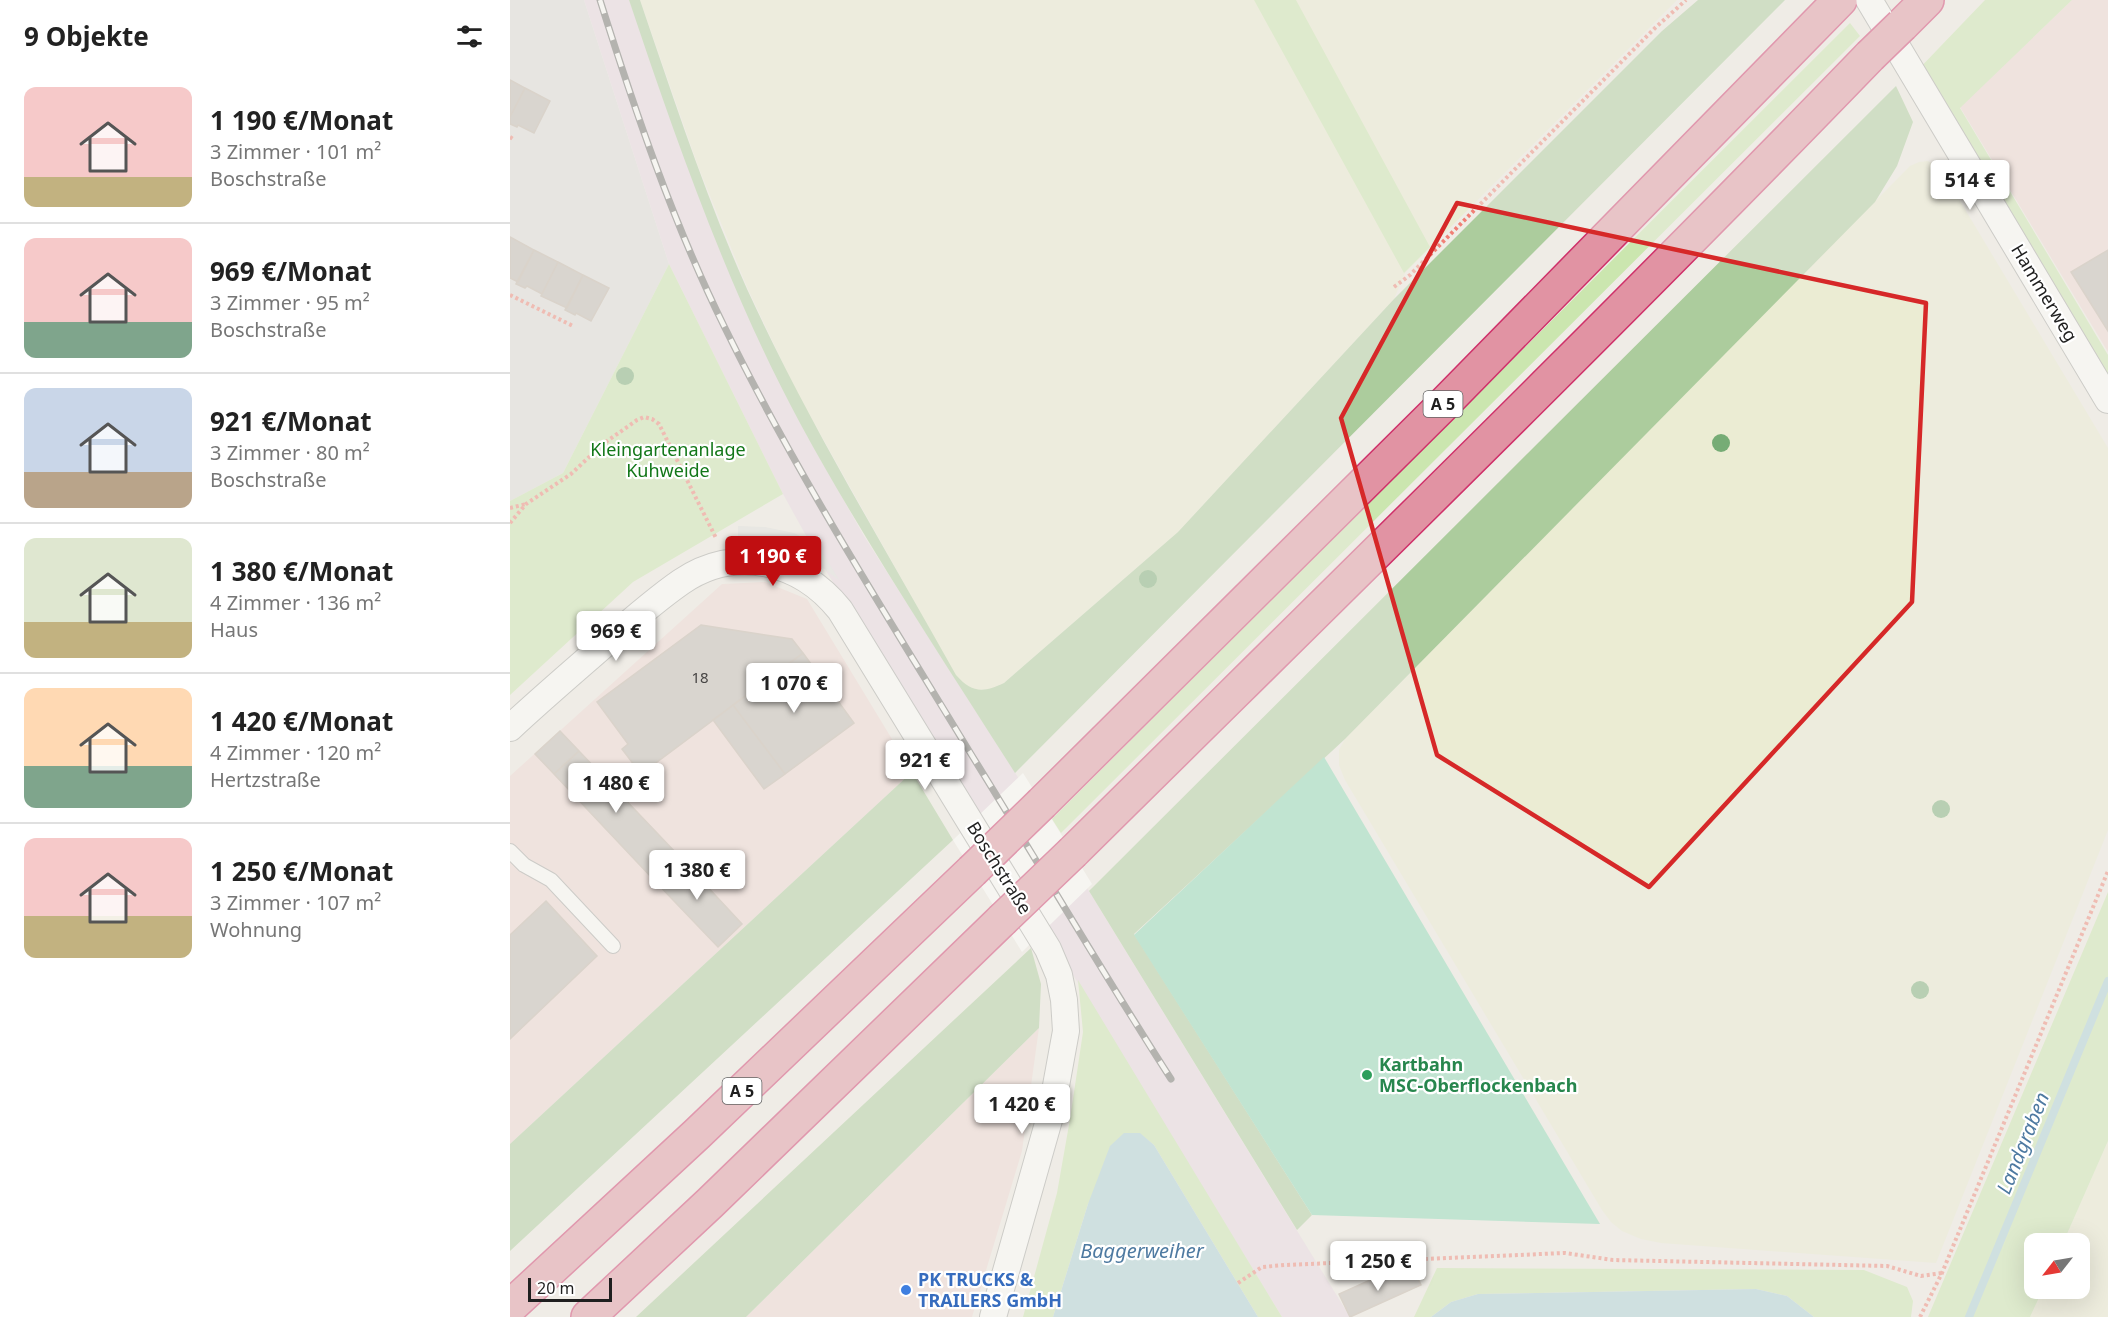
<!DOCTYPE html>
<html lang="de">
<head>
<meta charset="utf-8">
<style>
  :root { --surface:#fff; --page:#f2f2f2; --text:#222; --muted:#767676; --line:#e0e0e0; --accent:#c00e11 }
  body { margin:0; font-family:"Noto Sans",sans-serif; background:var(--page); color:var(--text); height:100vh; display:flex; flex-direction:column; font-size:22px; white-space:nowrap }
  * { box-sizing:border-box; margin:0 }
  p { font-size:20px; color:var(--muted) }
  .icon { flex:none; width:33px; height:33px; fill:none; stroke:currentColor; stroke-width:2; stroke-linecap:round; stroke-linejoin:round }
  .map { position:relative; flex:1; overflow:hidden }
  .sheet { display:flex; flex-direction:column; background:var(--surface); width:510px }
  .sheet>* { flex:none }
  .needle { width:39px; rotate:239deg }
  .buttons { position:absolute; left:1514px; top:1233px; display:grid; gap:12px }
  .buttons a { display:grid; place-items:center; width:66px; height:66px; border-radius:12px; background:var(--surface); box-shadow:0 6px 24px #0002; font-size:30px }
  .scale { position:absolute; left:18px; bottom:15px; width:84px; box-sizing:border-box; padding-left:6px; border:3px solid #1f1f1f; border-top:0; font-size:16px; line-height:21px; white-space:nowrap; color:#1f1f1f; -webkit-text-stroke:4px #fff; paint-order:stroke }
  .price { position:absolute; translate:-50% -51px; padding:0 14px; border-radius:6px; background:#fff; color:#222; font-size:20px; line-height:39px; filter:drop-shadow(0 2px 3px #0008) }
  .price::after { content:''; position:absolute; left:50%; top:36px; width:18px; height:14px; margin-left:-9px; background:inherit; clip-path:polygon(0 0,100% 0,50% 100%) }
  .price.on { background:var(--accent); color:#fff }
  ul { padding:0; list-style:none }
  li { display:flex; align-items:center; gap:18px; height:150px; padding:0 24px }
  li+li { border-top:2px solid var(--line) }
  li span { display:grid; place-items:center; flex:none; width:168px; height:120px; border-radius:12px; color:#555 }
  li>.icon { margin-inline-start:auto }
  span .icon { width:72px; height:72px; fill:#fffc; stroke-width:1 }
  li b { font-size:26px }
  h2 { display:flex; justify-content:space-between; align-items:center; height:72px; padding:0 24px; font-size:26px }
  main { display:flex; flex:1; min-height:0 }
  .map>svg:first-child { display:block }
  .residential { fill:#dddcdc }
  .commercial { fill:#efd7d6 }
  .industrial { fill:#e8d8e5 }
  .farmland { fill:#ebecd3 }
  .grass { fill:#cbe6af }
  .forest { fill:#accc9d }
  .pitch { fill:#89d9b8 }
  .parking { fill:#dfdfdf }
  .water { fill:#a9d0da }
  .pier { fill:#fff }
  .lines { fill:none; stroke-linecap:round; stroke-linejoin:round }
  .stream { stroke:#a9d0da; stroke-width:8 }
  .building { fill:#bfb8b3; stroke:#c0b3a9; stroke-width:1.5 }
  .service-casing { stroke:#a3a3a3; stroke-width:16 }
  .minor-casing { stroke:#a3a3a3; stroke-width:28 }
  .motorway-casing { stroke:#cf316a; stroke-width:36 }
  .path { stroke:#f08076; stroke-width:4; stroke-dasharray:3 3; stroke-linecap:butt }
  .service { stroke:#fff; stroke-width:14 }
  .minor { stroke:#fff; stroke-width:26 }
  .motorway { stroke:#e193a3; stroke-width:33 }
  .rail-casing { stroke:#6d6d6d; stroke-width:7 }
  .rail { stroke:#fff; stroke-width:4.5; stroke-dasharray:14; stroke-linecap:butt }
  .motorway-bridge-casing { stroke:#cf316a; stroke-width:36; stroke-linecap:butt }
  .motorway-bridge { stroke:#e193a3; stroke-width:33 }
  .tree { fill:#76ac75 }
  .marked { fill:none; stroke:#d62828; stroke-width:4.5; stroke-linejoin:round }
  .leisure-dot { fill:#2e9e5b; stroke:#fff; stroke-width:2 }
  .shop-dot { fill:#3f7fe0; stroke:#fff; stroke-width:2 }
  .labels { text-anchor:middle; stroke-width:4.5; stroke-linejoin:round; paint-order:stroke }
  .number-label { font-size:15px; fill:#474544 }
  .shield { fill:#fff; stroke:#626262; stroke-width:1.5 }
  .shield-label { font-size:16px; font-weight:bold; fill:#1f1f1f }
  .street-label { font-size:18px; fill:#1f1f1f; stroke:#fff }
  .park-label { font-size:18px; fill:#137719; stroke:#fff }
  .leisure-label { font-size:18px; font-weight:bold; fill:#27864d; stroke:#fff; text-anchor:start }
  .shop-label { font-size:18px; font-weight:bold; fill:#366cbe; stroke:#fff; text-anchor:start }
  .water-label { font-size:20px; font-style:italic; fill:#4e7aa1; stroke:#fff }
</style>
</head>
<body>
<main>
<section class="sheet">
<h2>9 Objekte<svg class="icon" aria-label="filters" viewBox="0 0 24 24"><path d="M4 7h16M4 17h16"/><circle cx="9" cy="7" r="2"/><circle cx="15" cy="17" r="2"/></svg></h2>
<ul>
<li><span style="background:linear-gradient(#f6c9c9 75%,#c2b280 0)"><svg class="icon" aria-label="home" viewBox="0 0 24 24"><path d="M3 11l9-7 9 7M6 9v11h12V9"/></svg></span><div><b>1 190 €/Monat</b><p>3 Zimmer · 101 m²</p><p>Boschstraße</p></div></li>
<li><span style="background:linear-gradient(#f6c9c9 70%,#7fa58c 0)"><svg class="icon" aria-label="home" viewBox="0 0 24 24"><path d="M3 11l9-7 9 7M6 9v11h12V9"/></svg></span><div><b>969 €/Monat</b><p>3 Zimmer · 95 m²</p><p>Boschstraße</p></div></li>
<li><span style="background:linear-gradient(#c9d6e8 70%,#b9a48a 0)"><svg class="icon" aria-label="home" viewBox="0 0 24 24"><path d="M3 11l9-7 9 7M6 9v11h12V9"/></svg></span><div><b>921 €/Monat</b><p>3 Zimmer · 80 m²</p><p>Boschstraße</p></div></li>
<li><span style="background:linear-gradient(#dfe7d0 70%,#c2b280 0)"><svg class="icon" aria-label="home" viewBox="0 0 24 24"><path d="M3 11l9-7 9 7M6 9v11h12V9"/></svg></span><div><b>1 380 €/Monat</b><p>4 Zimmer · 136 m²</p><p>Haus</p></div></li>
<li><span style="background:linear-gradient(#ffd9b3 65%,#7fa58c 0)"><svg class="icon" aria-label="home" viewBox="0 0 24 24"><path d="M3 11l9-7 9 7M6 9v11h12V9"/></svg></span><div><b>1 420 €/Monat</b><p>4 Zimmer · 120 m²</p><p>Hertzstraße</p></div></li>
<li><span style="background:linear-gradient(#f6c9c9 65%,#c2b280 0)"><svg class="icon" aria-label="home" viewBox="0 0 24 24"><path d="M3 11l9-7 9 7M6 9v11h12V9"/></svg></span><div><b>1 250 €/Monat</b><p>3 Zimmer · 107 m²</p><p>Wohnung</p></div></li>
</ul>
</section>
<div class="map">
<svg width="1598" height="1317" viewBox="0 0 1598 1317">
  <rect width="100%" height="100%" fill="#efece6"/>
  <path class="residential" d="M0 0H74L159 264 53 473 0 501Z"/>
  <path class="commercial" d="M1562 0H1598V352L1450 107Z
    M255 582 297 599 402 772 0 1144V776L212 584Z
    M529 1028 512 1151 462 1317H236Z"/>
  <path class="industrial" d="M74 0H119L237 311 290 423 354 536 541 829 840 1317H772L310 561 273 494 159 264Z"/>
  <path class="farmland" d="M130 0H1167L895 273 884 299 668 532 494 683 481 689 467 690 455 685 446 676 284 387 237 287 188 166Z
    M1418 161 1427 166 1435 176 1598 448V830L1426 1263 1151 1243 1131 1239 1112 1231 1101 1222 1092 1210 835 780 829 765V750L835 739 1400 166 1409 162Z
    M1598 1141V1317H1520L1533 1289 1569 1288V1244L1553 1243Z"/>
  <path class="grass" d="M744 0H786L920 247 894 273Z
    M1475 0H1562L1450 108 1598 355V398L1404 74Z
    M1340 23 1350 36 551 833 542 819Z
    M159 264 273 494 123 582 0 695V501L53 473Z
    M1598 892V1141L1553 1243 1524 1244V1288L1533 1289 1520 1317H1418Z
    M568 980 772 1317H748L644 1145 629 1133 578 1204 543 1317H513L547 1193 560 1119 573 1032Z
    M927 1268 1354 1270 1397 1287 1403 1301 1401 1317H1304L1277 1296 1246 1289 968 1294 941 1302 921 1317H904Z"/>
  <path class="forest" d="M119 0H130C163 97 195 195 237 289 298 422 375 548 446 675 462 693 473 693 494 683L668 532 884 299 1152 31 1188 0H1275L505 773C432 658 356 544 291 425 219 292 167 143 119 0Z
    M1386 86 1403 122 1387 166 1365 202 835 739 624 934 802 1215 787 1230 579 891Z
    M402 772 443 840 0 1251V1144Z
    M521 948 531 984 529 1028 236 1317H126Z"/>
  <path class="pitch" d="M814 757 1090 1224 802 1215 624 935Z"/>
  <path class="parking" d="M228 526 255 527 284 533 308 545 329 580 306 563 283 553 258 547 228 545Z"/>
  <path class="water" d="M614 1133H630L644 1145 748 1317H543L578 1204 600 1146Z
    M1246 1289 1277 1296 1304 1317H921L941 1302 968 1294Z"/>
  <path class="pier" d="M513 773 582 884 512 952 443 840Z"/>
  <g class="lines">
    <path class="stream" d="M1459 1317 1598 981"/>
  </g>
  <path class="building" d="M0 80 15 88 0 117Z
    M15 88 40 101 24 133 8 125 7 127 0 124V117Z
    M0 237 24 250 8 282 0 278Z
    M24 250 48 262 32 294 17 286 15 288 6 284Z
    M1598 250V331L1561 272Z
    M48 262 73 275 57 308 31 296Z
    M73 275 99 288 81 321 66 313 65 315 55 310Z
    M191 625 282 639 293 653 131 774 112 749 118 744 87 702Z
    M293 653 344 723 275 774 223 705Z
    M223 705 275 774 254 789 203 720Z
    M50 731 69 751 44 774 25 754Z
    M69 751 167 854 142 878 44 774Z
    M167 854 232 924 208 947 142 878Z
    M36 901 87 956 0 1039V935Z
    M905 1272 911 1285 840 1317 829 1294 869 1276Z"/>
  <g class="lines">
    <defs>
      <path id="service" d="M0 851 14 865 41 880 103 946"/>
      <path id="minor" d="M1359 0 1598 400
        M0 728C31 699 64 671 96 643 120 622 145 600 171 582 225 545 290 560 330 610L538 949 549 975 554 1000 556 1031 541 1113 483 1317"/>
      <path id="motorway" d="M1392 25 1417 0
        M532 803 931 407 1330 0
        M563 852C830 588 1099 326 1360 56
        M0 1307 187 1134 462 871
        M78 1317 200 1203 492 920"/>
    </defs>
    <use href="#service" class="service-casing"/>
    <use href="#minor" class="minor-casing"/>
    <use href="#motorway" class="motorway-casing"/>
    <path class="path" d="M0 137 3 139
      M884 287 900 275 1146 27 1176 0
      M0 295 63 326
      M0 508 16 504
      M0 523 16 504 61 474 93 444 127 420 134 417 142 419 149 424 206 538
      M728 1283 752 1267 775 1265 1055 1253 1103 1260 1377 1266 1411 1276 1432 1273
      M1410 1317 1432 1273 1598 871"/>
    <use href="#service" class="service"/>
    <use href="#minor" class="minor"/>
    <use href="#motorway" class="motorway"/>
    <defs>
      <path id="rail" d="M90 0C125 111 163 223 215 328 287 475 376 614 461 754 528 862 592 972 661 1079"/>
    </defs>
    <use href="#rail" class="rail-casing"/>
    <use href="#rail" class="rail"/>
    <defs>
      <path id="motorway-bridge" d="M1360 56 1392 25
        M462 871 532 803
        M492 920 563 852"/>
    </defs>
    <use href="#motorway-bridge" class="motorway-bridge-casing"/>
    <use href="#motorway-bridge" class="motorway-bridge"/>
  </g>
  <g class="tree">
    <circle cx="115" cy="376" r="9"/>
    <circle cx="1211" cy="443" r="9"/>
    <circle cx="638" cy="579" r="9"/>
    <circle cx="1431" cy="809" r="9"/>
    <circle cx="1410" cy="990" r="9"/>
  </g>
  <path d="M0 0H1598V1317H0ZM947 203 1416 303 1402 602 1139 887 927 755 831 418Z" fill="#efece6" fill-opacity=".55" fill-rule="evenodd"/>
  <path class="marked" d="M947 203 1416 303 1402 602 1139 887 927 755 831 418Z"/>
  <circle class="leisure-dot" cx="857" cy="1075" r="6"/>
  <circle class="shop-dot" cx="396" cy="1290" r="6"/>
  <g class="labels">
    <g class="number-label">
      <text x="190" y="683">18</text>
    </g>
    <g class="shield">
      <rect x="913.5" y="391" width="39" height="26" rx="4.5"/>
      <rect x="212.5" y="1078" width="39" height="26" rx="4.5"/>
    </g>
    <g class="shield-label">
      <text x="933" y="410">A 5</text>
      <text x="232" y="1097">A 5</text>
    </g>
    <g class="street-label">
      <text transform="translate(1534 293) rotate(59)" y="6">Hammerweg</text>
      <text transform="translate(489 868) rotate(58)" y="6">Boschstraße</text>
    </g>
    <g class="park-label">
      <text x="158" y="456">Kleingartenanlage<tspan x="158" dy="21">Kuhweide</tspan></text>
    </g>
    <g class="leisure-label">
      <text x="869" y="1071">Kartbahn<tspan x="869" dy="21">MSC-Oberflockenbach</tspan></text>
    </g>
    <g class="shop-label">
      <text x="408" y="1286">PK TRUCKS &amp;<tspan x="408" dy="21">TRAILERS GmbH</tspan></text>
    </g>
    <g class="water-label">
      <text transform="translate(1513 1143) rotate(-68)" y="7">Landgraben</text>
      <text x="632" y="1258">Baggerweiher</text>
    </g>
  </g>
</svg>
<div class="buttons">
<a><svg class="needle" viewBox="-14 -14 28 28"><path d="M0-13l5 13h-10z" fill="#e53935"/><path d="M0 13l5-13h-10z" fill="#767676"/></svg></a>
</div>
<div class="scale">20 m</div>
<b class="price" style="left:1460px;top:211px">514 €</b>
<b class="price on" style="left:263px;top:587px">1 190 €</b>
<b class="price" style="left:106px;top:662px">969 €</b>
<b class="price" style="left:284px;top:714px">1 070 €</b>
<b class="price" style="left:415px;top:791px">921 €</b>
<b class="price" style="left:106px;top:814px">1 480 €</b>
<b class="price" style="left:187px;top:901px">1 380 €</b>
<b class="price" style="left:512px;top:1135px">1 420 €</b>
<b class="price" style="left:868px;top:1292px">1 250 €</b>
</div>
</main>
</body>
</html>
